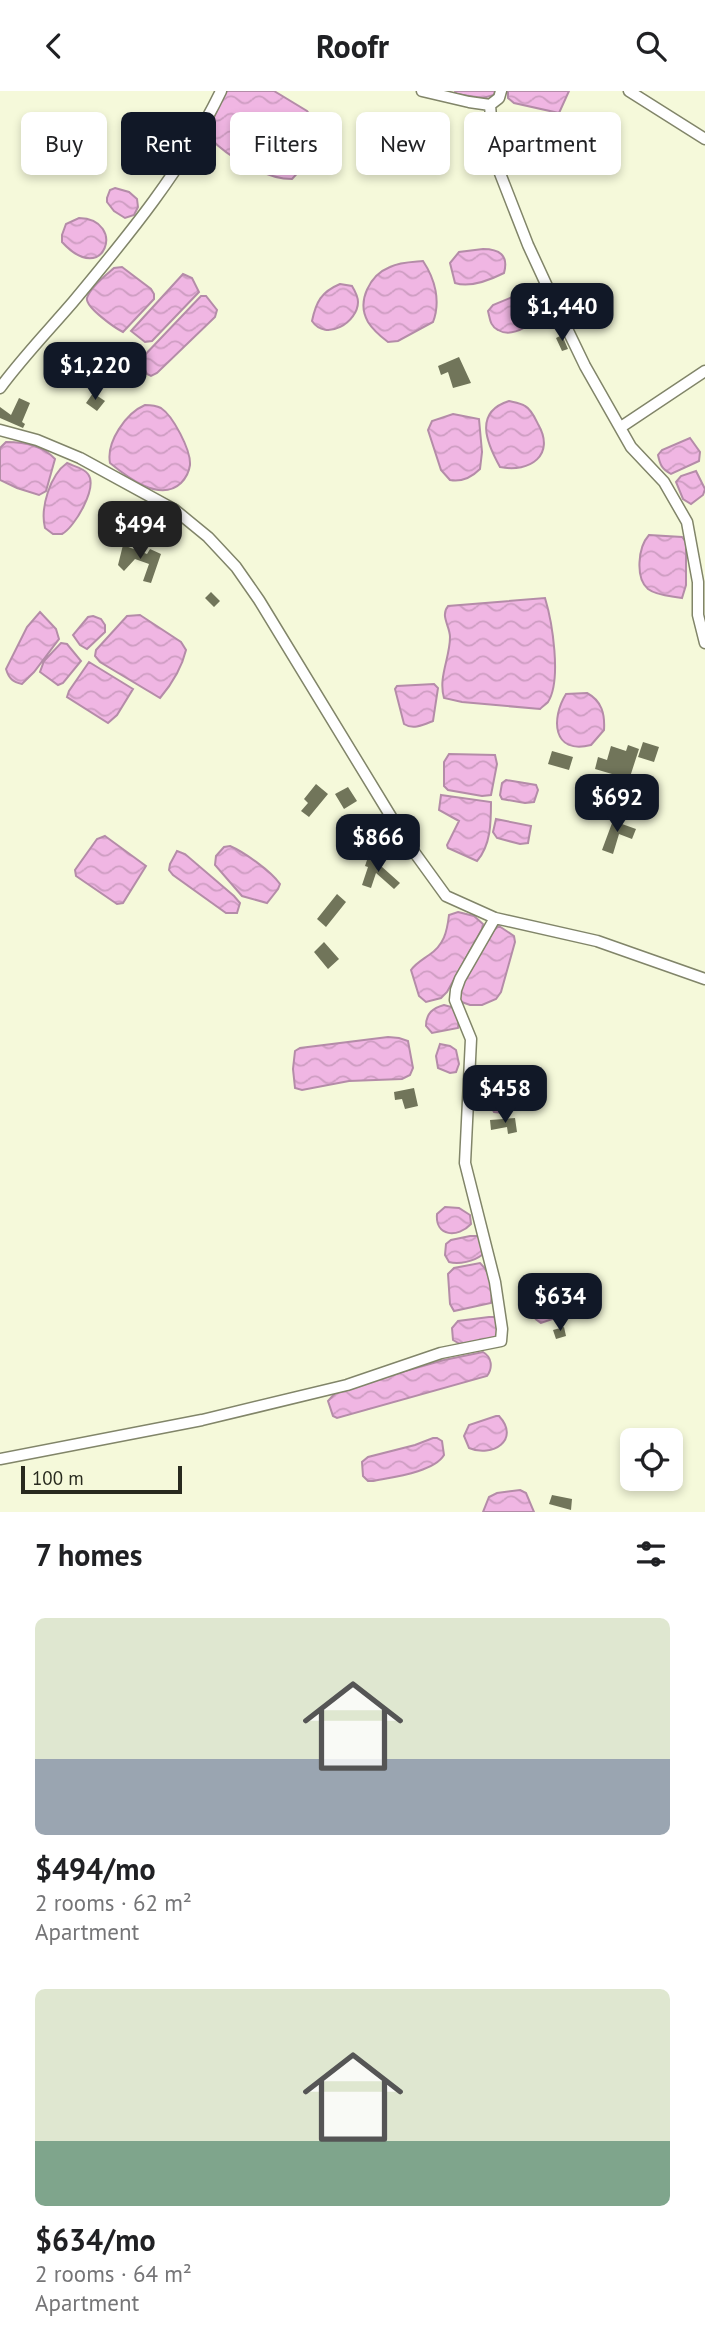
<!DOCTYPE html>
<html lang="en">
<head>
<meta charset="utf-8">
<style>
  :root { --surface:#fff; --page:#f2f2f2; --text:#202124; --muted:#757577; --accent:#111827 }
  body { margin:0; font-family:"PT Sans",sans-serif; background:var(--page); color:var(--text); height:100vh; display:flex; flex-direction:column; font-size:26px; white-space:nowrap }
  * { box-sizing:border-box; margin:0 }
  p { font-size:23px; color:var(--muted) }
  .icon { flex:none; width:38px; height:38px; fill:none; stroke:currentColor; stroke-width:2; stroke-linecap:round; stroke-linejoin:round }
  .map { position:relative; height:1421px; overflow:hidden }
  .sheet { display:flex; flex-direction:column; background:var(--surface); flex:1 }
  .sheet>* { flex:none }
  .banner { position:absolute; left:21px; top:21px; width:663px; height:63px; display:flex; gap:14px }
  .buttons { position:absolute; left:620px; top:1337px; display:grid; gap:14px }
  .buttons a { display:grid; place-items:center; width:63px; height:63px; border-radius:10px; background:var(--surface); box-shadow:0 4px 10px #0003; font-size:35px }
  .scale { position:absolute; left:21px; bottom:18px; width:161px; box-sizing:border-box; padding-left:7px; border:4px solid #282a1e; border-top:0; font-size:19px; line-height:24px; white-space:nowrap; color:#282a1e; -webkit-text-stroke:5px #f5f9da; paint-order:stroke }
  .price { position:absolute; translate:-50% -60px; padding:0 16px; border-radius:14px; background:var(--accent); color:#fff; font-size:23px; line-height:46px; filter:drop-shadow(0 2px 4px #0008) }
  .price::after { content:''; position:absolute; left:50%; top:42px; width:21px; height:16px; margin-left:-10px; background:inherit; clip-path:polygon(0 0,100% 0,50% 100%) }
  .price.active { background:#222; color:#fff }
  ul { padding:0; list-style:none }
  li { display:grid; align-content:center; gap:14px; height:371px; padding:0 35px }
  li span { display:grid; place-items:center; height:217px; border-radius:10px; color:#555 }
  li>.icon { margin-inline-start:auto }
  span .icon { width:126px; height:126px; fill:#fffc; stroke-width:1 }
  li b { font-size:30px }
  h2 { display:flex; justify-content:space-between; align-items:center; height:84px; padding:0 35px; font-size:30px }
  .pill { padding:0 24px; border-radius:10px; background:var(--surface); box-shadow:0 4px 10px #0003; font-size:24px; line-height:63px }
  .pill.active { background:var(--accent); color:#fff }
  header { display:flex; justify-content:space-between; align-items:center; height:91px; padding:0 35px; background:var(--surface); font-size:32px; font-weight:800 }
  .map>svg:first-child { display:block }
  .water { fill:url(#water-waves); stroke:#b48ca8; stroke-width:2 }
  .building { fill:#71755a }
  .lines { fill:none; stroke-linecap:round; stroke-linejoin:round }
  .street-casing { stroke:#818569; stroke-width:13 }
  .street { stroke:#fff; stroke-width:10 }
</style>
</head>
<body>
<header><svg class="icon" aria-label="back" viewBox="0 0 24 24"><path d="M15 5l-7 7 7 7"/></svg>Roofr<svg class="icon" aria-label="search" viewBox="0 0 24 24"><circle cx="10" cy="10" r="6"/><path d="M15 15l6 6"/></svg></header>
<div class="map">
<svg width="705" height="1421" viewBox="0 0 705 1421">
  <defs>
    <pattern id="water-waves" width="16" height="10" patternUnits="userSpaceOnUse" patternTransform="scale(1.75)"><rect width="16" height="10" fill="#f0b6e3"/><path d="M0 5q4-4 8 0t8 0" fill="none" stroke="#ce9dc2"/></pattern>
  </defs>
  <rect width="100%" height="100%" fill="#f5f9da"/>
  <path class="water" d="M226 0H274L307 20 318 34C317 55 307 73 292 88 265 88 228 66 210 47L214 26Z
    M455 0H495L494 4 483 7 456 3Z
    M508 0H569L559 22 514 12 508 7Z
    M115 97 129 101 137 108 138 116 134 124 125 127 114 120 107 111V107L110 99Z
    M79 127C127 128 105 198 62 151V144L66 133Z
    M483 158C499 158 509 164 504 182 490 189 470 197 455 192L450 172 459 161Z
    M423 170C435 188 441 210 433 231L398 250 388 251C380 245 373 239 368 231 356 210 370 184 390 176 400 171 412 171 423 170Z
    M122 176 151 198 154 203V208L123 241C115 237 85 216 87 207 90 196 106 184 114 177Z
    M183 183 192 187 199 201 152 250 145 251 131 240Z
    M340 193 352 195C355 200 358 205 358 211 358 231 326 251 312 230 316 211 321 201 340 193Z
    M522 202 536 203 544 217C538 231 513 248 498 239 490 235 490 228 488 220L493 214Z
    M201 205H206L217 219 215 226 157 282 151 285 147 283 140 269Z
    M509 310C513 311 521 312 525 315 531 318 535 327 538 333 556 364 530 382 500 376 486 351 474 321 509 310Z
    M145 314C151 314 155 314 161 317 173 325 191 359 190 374 189 381 186 387 181 392 160 412 127 386 110 372 106 351 126 322 145 314Z
    M453 323 479 328 482 361 480 378C472 386 461 391 450 389L441 379 428 339 432 330Z
    M690 347 700 361 699 370 671 383C662 378 660 374 658 364L662 359Z
    M6 351C23 351 43 355 55 368L46 400 39 404 17 397 0 389V357Z
    M67 372C73 375 84 377 88 383 98 396 75 436 62 443H53L45 437C40 417 50 384 67 372Z
    M696 380 705 398 703 404 691 413 683 408 676 391 681 385Z
    M649 444 682 446 686 451V494L682 507C672 505 657 505 648 498 635 487 638 456 649 444Z
    M545 507C552 530 562 589 548 611 547 612 541 617 540 618L462 611 444 607C438 586 450 567 450 546 450 535 440 525 448 515Z
    M40 521 56 538 59 548 34 581 22 593C13 591 9 588 6 578L27 536Z
    M140 524 181 551 186 559C182 576 171 594 160 607L100 571 95 565 96 559 127 525Z
    M93 525 101 528 105 534V541L87 558 80 554 73 544 88 526Z
    M61 552 67 553 81 570 63 592 58 594 40 581 44 570Z
    M89 571 133 598 117 624 108 632 67 606 69 600Z
    M434 593 438 597 433 630C423 634 413 639 404 633L395 598 397 595Z
    M587 602C602 610 605 623 604 639L591 654C552 664 551 627 566 603Z
    M449 663 495 664 497 673 491 704 482 705 448 699 444 695V671Z
    M506 689 536 694 538 699 534 711 525 712 502 708 500 704 502 692Z
    M441 704 491 711C491 731 491 754 477 770L448 757 447 754 459 730 439 719Z
    M496 728 531 735 528 752 520 753 497 747 493 741Z
    M105 745 146 775 123 812 117 813 76 785 75 779 97 748Z
    M230 755C244 761 271 780 280 793L278 798 267 812 242 805 215 774 216 765 224 756Z
    M177 760 185 763 234 805 240 812 237 822H226L173 784 169 779 170 773Z
    M458 821 474 825 483 833 482 838 447 901 441 907 426 911 419 905 411 879C416 872 422 869 429 864 444 854 447 841 449 824Z
    M499 835 514 845 515 851 501 901 496 908 482 914H470L459 910 463 891 494 839Z
    M444 914 455 917 459 926 458 937 432 942 426 935C426 922 433 917 444 914Z
    M388 946 399 947 408 950 413 977 410 984 402 988 349 990 302 999 295 997 293 978 295 960 300 957Z
    M440 953 450 955 456 959 459 973 456 981 450 982 438 977 436 965Z
    M501 989 511 994 514 1005 513 1017 504 1022 494 1021C486 1009 485 994 501 989Z
    M445 1116 459 1117 470 1124 471 1133C458 1147 435 1146 437 1123Z
    M470 1145H479L483 1154 482 1164C474 1170 459 1174 449 1171L445 1164 446 1153 451 1149Z
    M480 1172C491 1182 493 1197 491 1212L454 1220 450 1213 448 1183 454 1177Z
    M552 1196 563 1204 564 1224 541 1232C530 1226 528 1215 531 1203L538 1198Z
    M489 1226H494L497 1230 498 1244 494 1248 460 1253 453 1249 452 1237 458 1230Z
    M483 1261C492 1266 493 1277 487 1285L337 1327 333 1325 328 1310 338 1299 444 1269Z
    M496 1325H499C521 1349 492 1367 469 1357L464 1345 469 1334Z
    M433 1347H437L442 1350 444 1364C434 1381 393 1386 373 1390H368L363 1385 362 1371 368 1366 415 1354Z
    M520 1399 526 1402 534 1421H483L489 1406 497 1402Z"/>
  <path class="building" d="M562 244 568 258 562 260 556 247Z
    M459 266 471 292 453 297 448 281 441 284 438 275Z
    M93 302 105 310 97 320 86 312Z
    M19 307 30 312 22 331 25 333 23 337 0 327V316L11 324Z
    M123 454 147 463 150 458 161 463 151 492 143 490 149 473 135 468 124 480 118 474Z
    M211 501 220 510 214 516 205 507Z
    M643 651 659 656 654 671 638 666Z
    M628 654 639 658 629 689 624 687 620 700 608 696 612 683 595 678 598 666 607 669 611 655 626 660Z
    M552 660 573 666 569 679 548 673Z
    M316 693 328 703 309 726 301 720 308 712 304 708Z
    M348 696 357 710 344 718 335 703Z
    M640 703 648 706 645 717 636 715Z
    M615 724 624 727 622 733 636 738 632 748 619 743 613 763 602 759Z
    M368 766 380 770 377 780 381 775 400 792 394 798 376 782 371 797 362 794 368 776 365 775Z
    M337 803 346 811 326 836 317 828Z
    M324 851 339 868 328 878 314 861Z
    M414 997 418 1015 405 1018 402 1008 395 1009 394 1001Z
    M515 1027 517 1041 508 1043 507 1036 491 1039 490 1029Z
    M564 1236 566 1245 556 1248 553 1239Z
    M552 1404 572 1408 571 1419 549 1413Z"/>
  <g class="lines">
    <defs>
      <path id="street" d="M422 0 469 11 490 14 499 7 501 0
        M629 0 705 48
        M490 14 494 67 528 154 558 219 585 275 631 356 664 391 687 431 698 491V524L705 552
        M0 297C22 267 48 240 73 211 128 145 184 77 221 0
        M621 336 705 280
        M0 339 37 349 80 367 175 419 208 446 236 476 259 509 404 747 446 805 495 827 597 850 705 888
        M0 1368 202 1329 347 1294 441 1262 501 1250 502 1238 495 1191 465 1072 471 948 455 909 456 899 460 888 495 827"/>
    </defs>
    <use href="#street" class="street-casing"/>
    <use href="#street" class="street"/>
  </g>
</svg>
<div class="buttons">
<a><svg class="icon" aria-label="locate" viewBox="0 0 24 24"><circle cx="12" cy="12" r="6"/><path d="M12 2v4M12 18v4M2 12h4M18 12h4"/></svg></a>
</div>
<div class="scale">100 m</div>
<b class="price" style="left:562px;top:252px">$1,440</b>
<b class="price" style="left:95px;top:311px">$1,220</b>
<b class="price active" style="left:140px;top:470px">$494</b>
<b class="price" style="left:617px;top:743px">$692</b>
<b class="price" style="left:378px;top:783px">$866</b>
<b class="price" style="left:505px;top:1034px">$458</b>
<b class="price" style="left:560px;top:1242px">$634</b>
<div class="banner">
<a class="pill">Buy</a>
<a class="pill active">Rent</a>
<a class="pill">Filters</a>
<a class="pill">New</a>
<a class="pill">Apartment</a>
</div>
</div>
<section class="sheet">
<h2>7 homes<svg class="icon" aria-label="filters" viewBox="0 0 24 24"><path d="M4 7h16M4 17h16"/><circle cx="9" cy="7" r="2"/><circle cx="15" cy="17" r="2"/></svg></h2>
<ul>
<li><span style="background:linear-gradient(#dfe7d0 65%,#9aa5b1 0)"><svg class="icon" aria-label="home" viewBox="0 0 24 24"><path d="M3 11l9-7 9 7M6 9v11h12V9"/></svg></span><div><b>$494/mo</b><p>2 rooms · 62 m²</p><p>Apartment</p></div></li>
<li><span style="background:linear-gradient(#dfe7d0 70%,#7fa58c 0)"><svg class="icon" aria-label="home" viewBox="0 0 24 24"><path d="M3 11l9-7 9 7M6 9v11h12V9"/></svg></span><div><b>$634/mo</b><p>2 rooms · 64 m²</p><p>Apartment</p></div></li>
</ul>
</section>
</body>
</html>
